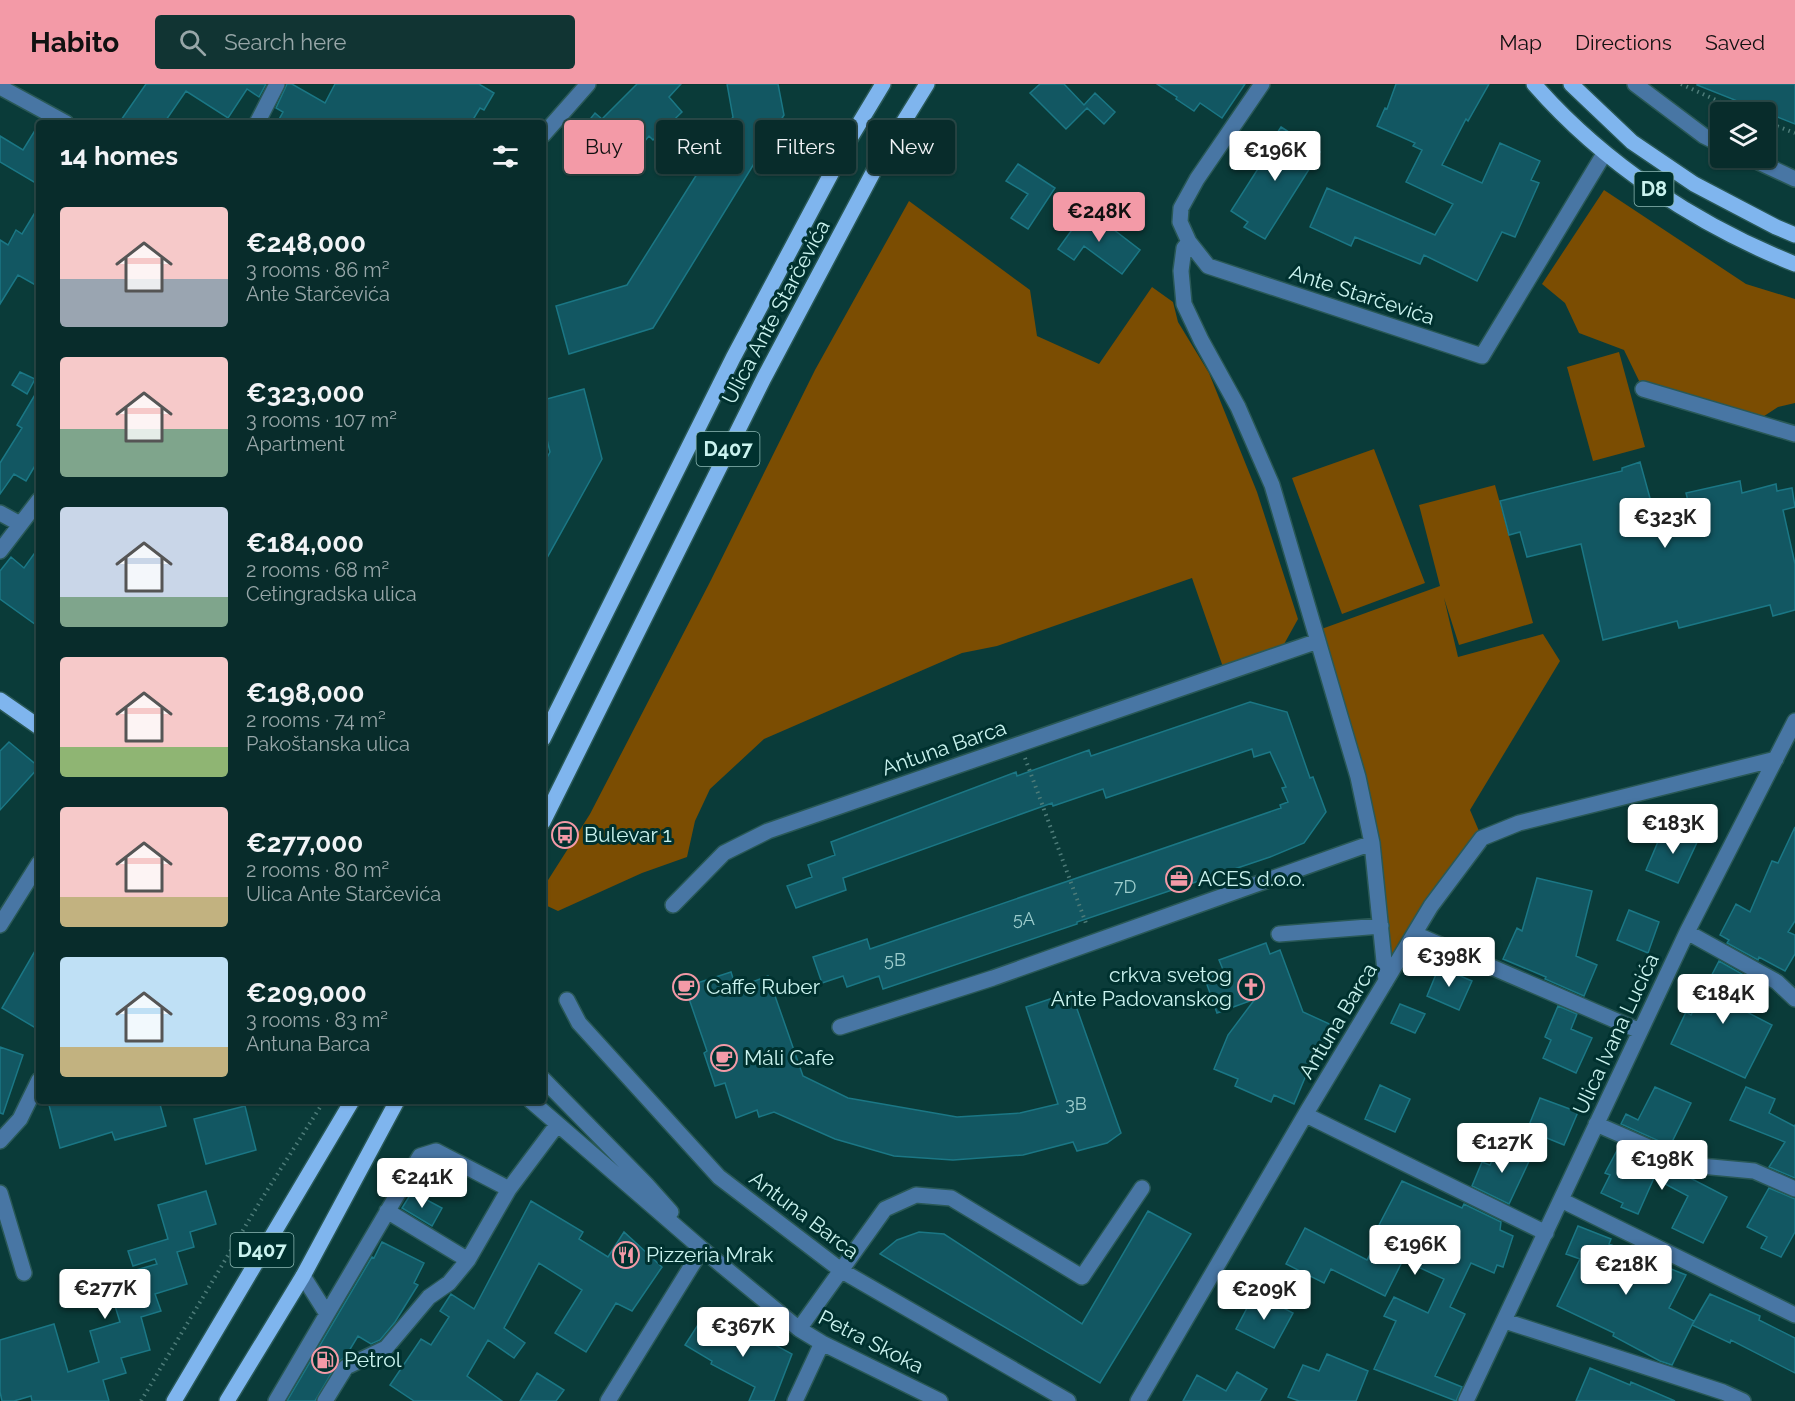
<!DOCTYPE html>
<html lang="en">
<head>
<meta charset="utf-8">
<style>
  :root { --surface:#082c2b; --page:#113433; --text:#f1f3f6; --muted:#98a7a9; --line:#294847; --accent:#f39aa7 }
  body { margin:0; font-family:Raleway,sans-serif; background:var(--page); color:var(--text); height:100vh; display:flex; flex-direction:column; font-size:22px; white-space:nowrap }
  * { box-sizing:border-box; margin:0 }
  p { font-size:20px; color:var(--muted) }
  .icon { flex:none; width:33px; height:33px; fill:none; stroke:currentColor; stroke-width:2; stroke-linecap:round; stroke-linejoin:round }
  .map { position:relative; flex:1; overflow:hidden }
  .panel { position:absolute; left:36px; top:36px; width:510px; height:984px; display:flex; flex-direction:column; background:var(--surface); border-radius:6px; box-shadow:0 2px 4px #0004,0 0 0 2px var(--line) }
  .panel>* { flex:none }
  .top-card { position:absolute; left:564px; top:36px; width:570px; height:54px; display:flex; gap:12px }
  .tools { position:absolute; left:1710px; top:18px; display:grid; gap:12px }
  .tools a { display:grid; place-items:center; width:66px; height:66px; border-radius:6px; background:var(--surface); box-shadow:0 2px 4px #0004,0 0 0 2px var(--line); font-size:30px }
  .price { position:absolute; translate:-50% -51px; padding:0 14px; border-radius:6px; background:#fff; color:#222; font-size:20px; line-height:39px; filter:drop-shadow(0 2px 3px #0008) }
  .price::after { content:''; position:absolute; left:50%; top:36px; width:18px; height:14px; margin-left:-9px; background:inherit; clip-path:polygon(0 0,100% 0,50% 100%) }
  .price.selected { background:var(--accent); color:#111 }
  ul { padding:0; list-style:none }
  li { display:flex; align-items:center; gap:18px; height:150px; padding:0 24px }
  li span { display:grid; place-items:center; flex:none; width:168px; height:120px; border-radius:6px; color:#555 }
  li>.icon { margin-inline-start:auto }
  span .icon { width:72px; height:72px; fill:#fffc; stroke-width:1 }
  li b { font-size:26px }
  h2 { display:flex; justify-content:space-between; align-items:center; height:72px; padding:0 24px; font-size:26px }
  .pill { padding:0 21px; border-radius:6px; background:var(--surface); box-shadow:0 2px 4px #0004,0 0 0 2px var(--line); font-size:21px; line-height:54px }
  .pill.selected { background:var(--accent); color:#111 }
  header { display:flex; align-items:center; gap:36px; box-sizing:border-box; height:84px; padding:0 30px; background:var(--accent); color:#111 }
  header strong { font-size:28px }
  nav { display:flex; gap:33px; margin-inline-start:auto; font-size:21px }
  .search { width:420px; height:54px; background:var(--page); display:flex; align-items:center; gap:15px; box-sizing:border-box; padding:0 21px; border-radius:6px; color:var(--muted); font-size:22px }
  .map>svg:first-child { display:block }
  .green { fill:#7b4d02 }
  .building { fill:#125762; stroke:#1b7785; stroke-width:1.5 }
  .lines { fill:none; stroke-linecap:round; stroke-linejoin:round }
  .minor-casing { stroke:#295856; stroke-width:18 }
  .major-casing { stroke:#295856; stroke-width:18 }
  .path { stroke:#4e7c79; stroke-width:4; stroke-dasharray:1.5 4.5; stroke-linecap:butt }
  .minor { stroke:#4876a4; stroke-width:15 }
  .major { stroke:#7fb5ee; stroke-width:15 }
  .labels { text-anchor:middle; stroke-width:6; stroke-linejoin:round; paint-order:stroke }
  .number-label { font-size:18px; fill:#9ccccc }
  .shield { fill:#00312f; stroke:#8db9b5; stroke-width:1.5 }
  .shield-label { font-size:20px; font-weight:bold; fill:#caf3ef }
  .street-label { font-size:21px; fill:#caf3ef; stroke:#00312f }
  .poi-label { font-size:21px; fill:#caf3ef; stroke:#00312f; text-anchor:start }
</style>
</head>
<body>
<header>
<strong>Habito</strong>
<div class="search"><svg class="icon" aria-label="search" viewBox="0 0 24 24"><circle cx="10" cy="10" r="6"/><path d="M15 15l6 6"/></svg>Search here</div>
<nav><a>Map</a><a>Directions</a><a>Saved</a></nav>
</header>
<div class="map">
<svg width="1795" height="1317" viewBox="0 0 1795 1317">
  <rect width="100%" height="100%" fill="#0a3b39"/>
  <path class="green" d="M1604 106 1746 200 1795 215V319L1778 323 1755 338 1643 305 1624 266 1579 249 1565 219 1542 200Z
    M909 117 1030 206 1037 252 1099 280 1152 203 1173 218 1178 238 1209 289 1257 408 1298 535 1283 562 1223 583 1192 494 997 562 962 569 764 655 710 705 695 737 687 773 642 789 558 827 543 820V804L590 730 711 496 815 286Z
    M1619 268 1645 363 1593 377 1567 283Z
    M1374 365 1425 499 1342 530 1292 394Z
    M1495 401 1533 539 1459 561 1444 514 1458 573 1543 550 1560 577 1470 726 1482 754 1386 897 1372 759 1316 547 1440 502 1419 421Z"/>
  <path class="building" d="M146 0H266L259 13 247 5 228 34 186 7 164 39H119Z
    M287 0H292L325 19 335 0H479L494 9 484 26 480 24 471 39H277L283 28 276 24Z
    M637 0H681L669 13 682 28 653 56 649 52 618 89 598 70 586 82 567 64 595 29 602 35Z
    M727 0H778L784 31 653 244 569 270 556 222 627 201 733 33Z
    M1040 0H1064L1084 21 1095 9 1115 28 1104 40 1087 24 1066 45 1030 9Z
    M1157 0H1245L1222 34 1200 19 1194 27 1176 15 1177 13Z
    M1396 0H1489L1468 37 1466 35 1442 81 1482 99 1500 59 1540 77 1531 96 1539 99 1515 153 1502 148 1477 197 1424 171 1420 180 1355 153 1351 162 1310 143 1327 104 1435 151 1453 120 1406 98 1422 66 1413 62 1415 59 1377 42 1385 24 1387 25Z
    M1697 0H1795V40L1697 1Z
    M39 40V101L0 78V52L23 66Z
    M1281 43 1320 68 1265 155 1244 143 1248 138 1231 127 1263 77 1260 75Z
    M1018 80 1055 104 1028 145 1011 134 1028 110 1006 97Z
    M39 122V203L18 191 0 220V156L8 161 16 146 22 150Z
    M1087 125 1140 166 1122 190 1084 162 1074 176 1058 165Z
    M20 288 35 295 27 310 12 301Z
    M39 304V375L26 397 14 390 0 410V379L22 344 17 341Z
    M584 305 602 375 543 481V381L550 368 543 339V316Z
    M1640 378 1653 425 1688 417 1686 409 1740 397 1742 409 1776 400 1777 407 1792 404 1795 423 1783 426 1795 480V526L1773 532 1770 521 1679 544 1677 537 1603 556 1581 460 1527 473 1520 448 1509 451 1500 417 1622 387V384Z
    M39 463V543L0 515V487L11 473 24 484Z
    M1250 618 1287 628 1310 694 1313 693 1326 728 1304 759 1270 773 1077 838V840L883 905 879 892 847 903 843 892 822 899 813 873 867 855 870 865 1281 724 1280 721 1288 718 1282 704 1286 703 1270 668 1254 673 1252 665 1106 714 1103 705 1053 722 1052 719 843 794 846 806 796 824 787 802 812 793 808 781 835 771 831 758 1016 688 1017 692 1089 666 1091 672Z
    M9 658 39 683 0 726V667Z
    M1674 742 1699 754 1678 799 1646 786 1660 753 1668 756Z
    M1795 743V837L1788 848 1795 851V870L1785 887 1759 873 1758 876 1727 859 1729 856 1720 851 1736 820 1750 828 1772 777 1778 779Z
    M1537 794 1592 807 1576 872 1597 881 1584 912 1545 895 1546 893 1503 875 1517 844 1522 847Z
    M1629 826 1659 838 1648 869 1617 856Z
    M1266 859 1270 870 1280 866 1303 928 1334 942 1317 979 1312 977 1294 1020 1274 1011 1271 1018 1235 1002 1238 995 1214 985 1228 951 1255 915 1217 929 1205 895 1224 888 1219 876Z
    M39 860V946L2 924Z
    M1719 877 1749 894 1735 922 1772 941 1745 994 1671 960 1686 928 1691 931Z
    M1439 883 1472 897 1459 926 1427 912Z
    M731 888 736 904 768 892 803 992 848 1014 957 1033 1020 1029 1058 1020 1026 923 1071 908 1121 1049 1107 1059 1077 1067 1073 1058 1023 1071 953 1076 894 1072 835 1055 774 1028 759 1033 757 1026 736 1034 725 999 715 1002 704 969 707 967 685 903Z
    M1400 920 1425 930 1415 949 1391 939Z
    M1558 922 1577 930 1571 945 1592 954 1576 989 1543 974 1551 956 1545 953Z
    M0 963 23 971 3 1030 0 1029Z
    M1380 1001 1410 1015 1395 1048 1365 1035Z
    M1655 1003 1691 1019 1670 1062 1621 1040 1626 1030 1638 1036Z
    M1746 1003 1775 1015 1769 1029 1794 1042 1795 1041V1094L1769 1083 1785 1058 1730 1036Z
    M1540 1014 1578 1028 1564 1061 1527 1046Z
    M48 1017H159L166 1042 115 1056 112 1048 60 1064Z
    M245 1022 256 1066 206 1080 194 1035Z
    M1500 1060 1531 1073 1509 1120 1472 1102 1482 1078 1490 1081Z
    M1620 1061 1665 1081 1727 1113 1703 1159 1672 1144 1688 1112 1654 1094 1638 1130 1621 1123 1623 1119 1601 1109 1610 1091 1605 1089Z
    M1402 1097 1462 1124 1464 1120 1501 1138 1500 1146 1513 1152 1503 1183 1497 1181 1494 1189 1471 1179 1450 1223 1465 1230 1435 1292 1462 1303 1456 1317 1374 1285 1396 1237 1384 1232 1394 1213 1428 1229 1444 1195 1403 1176 1385 1212 1331 1185 1324 1199 1286 1180 1305 1144 1367 1176 1384 1143 1379 1141Z
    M1769 1104 1795 1115V1148L1781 1173 1761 1164 1767 1153 1747 1143Z
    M206 1107 216 1140 190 1148 194 1163 177 1168 187 1200 155 1210 161 1227 141 1233 150 1266 121 1274 126 1289 103 1296 109 1317H32L31 1312 14 1317H2L0 1308V1256L54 1240 68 1288 99 1278 90 1247 120 1238 115 1222 131 1218 122 1190 157 1180 155 1175 133 1182 128 1167 168 1155 158 1121Z
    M412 1108 442 1124 432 1142 402 1124Z
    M531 1117 583 1148 579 1155 608 1173 624 1148 662 1183 632 1227 616 1219 586 1268 555 1249 582 1206 539 1179 504 1244 525 1259 514 1274 488 1256 467 1292 502 1317H414L390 1301 421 1255 431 1261 449 1233 440 1227 451 1210 474 1225Z
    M1148 1127 1191 1150 1100 1299 880 1170 897 1156 919 1148 944 1150 1082 1240Z
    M1578 1142 1611 1155 1609 1160 1686 1191 1669 1224 1694 1237 1672 1281 1660 1277 1613 1252 1614 1249 1557 1222 1580 1175 1566 1170Z
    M382 1158 424 1179 414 1199 418 1201 395 1238 380 1256 371 1260 358 1252 346 1272 338 1278 315 1317H287L372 1173 374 1174Z
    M1255 1209 1293 1229 1274 1264 1236 1245Z
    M1710 1210 1760 1232 1759 1236 1795 1254V1289L1731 1256 1730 1259 1692 1241Z
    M703 1233 747 1261 753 1249 792 1270 774 1317H749L755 1303 711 1280 712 1277 685 1261Z
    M1327 1270 1368 1287 1356 1317H1299L1288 1313 1303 1281 1319 1287Z
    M1590 1284 1630 1301 1631 1298 1675 1317H1576Z
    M1237 1288 1267 1305 1260 1317H1183L1197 1291 1226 1307Z
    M537 1289 564 1306 556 1317H520Z"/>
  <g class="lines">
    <defs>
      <path id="minor" d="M1262 0 1197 95 1181 124 1180 138 1189 158 1208 182 1482 272 1604 70
        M1635 0 1704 52 1720 60
        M0 3 66 39
        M257 39 277 0
        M543 51 588 0
        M1750 74 1795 95
        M1189 158 1184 164 1181 187 1184 220 1201 256 1238 323 1272 401 1358 693 1372 759 1386 897
        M1643 305 1795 350
        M0 429 20 440
        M0 467 39 416
        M673 821 724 769 768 747 1318 557
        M0 841 39 779
        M1687 848 1777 898 1795 915
        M1279 850 1381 842
        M1415 850 1640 947
        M567 916 579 939 719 1093 842 1187 1068 1317
        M840 943 993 894 1372 759
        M543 995 646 1100 671 1128
        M531 1017 702 1165 799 1245 822 1259 940 1317
        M1306 1031 1546 1149
        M1596 1040 1690 1081 1754 1087 1795 1105
        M0 1057 20 1035 39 996
        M0 1109 24 1189
        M1561 1116 1795 1231
        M387 1127 468 1176 509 1105
        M327 1230 420 1072 436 1067 509 1105 557 1041
        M1505 1237 1723 1308 1743 1317
        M799 1245 885 1125 916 1111 951 1114 1082 1193 1142 1104
        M276 1317 327 1230 303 1192
        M325 1317 346 1283 386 1264 429 1213 449 1199 468 1176
        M608 1317 702 1165
        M795 1317 822 1259
        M1138 1317 1308 1026 1431 822 1482 754 1519 739 1776 675
        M1466 1317 1687 848 1795 637"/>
      <path id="major" d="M1534 0C1604 80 1697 141 1795 180
        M1571 0 1632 58 1694 100 1776 143 1795 151
        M0 616 39 643
        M543 655 733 274 848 58 883 0
        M543 738 764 294 877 81 927 0
        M174 1317 352 1017
        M227 1317 303 1192 397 1017"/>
    </defs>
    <use href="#minor" class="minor-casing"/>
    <use href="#major" class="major-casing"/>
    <path class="path" d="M1681 0 1742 28
      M1766 38 1795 49
      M1025 674 1087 842
      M141 1317 261 1116 324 1017"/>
    <use href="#minor" class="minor"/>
    <use href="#major" class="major"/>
  </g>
  <defs>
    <symbol id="bus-ring" viewBox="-11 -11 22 22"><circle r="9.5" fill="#00312f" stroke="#f39aa7" stroke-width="1.5"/><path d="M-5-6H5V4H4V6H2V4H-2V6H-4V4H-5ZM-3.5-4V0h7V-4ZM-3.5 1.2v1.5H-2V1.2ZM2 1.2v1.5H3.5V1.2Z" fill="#f39aa7"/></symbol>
    <symbol id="office-ring" viewBox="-11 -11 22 22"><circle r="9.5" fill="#00312f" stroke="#f39aa7" stroke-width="1.5"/><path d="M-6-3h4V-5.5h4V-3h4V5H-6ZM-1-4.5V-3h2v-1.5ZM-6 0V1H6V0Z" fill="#f39aa7"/></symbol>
    <symbol id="cafe-ring" viewBox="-11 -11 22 22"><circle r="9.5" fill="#00312f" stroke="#f39aa7" stroke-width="1.5"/><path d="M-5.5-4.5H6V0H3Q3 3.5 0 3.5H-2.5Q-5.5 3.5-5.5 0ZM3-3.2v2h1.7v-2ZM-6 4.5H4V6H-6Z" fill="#f39aa7"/></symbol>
    <symbol id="church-ring" viewBox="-11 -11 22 22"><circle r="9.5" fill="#00312f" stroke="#f39aa7" stroke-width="1.5"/><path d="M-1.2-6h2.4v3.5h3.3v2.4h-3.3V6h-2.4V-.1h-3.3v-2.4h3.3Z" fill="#f39aa7"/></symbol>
    <symbol id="restaurant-ring" viewBox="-11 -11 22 22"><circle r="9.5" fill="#00312f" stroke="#f39aa7" stroke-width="1.5"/><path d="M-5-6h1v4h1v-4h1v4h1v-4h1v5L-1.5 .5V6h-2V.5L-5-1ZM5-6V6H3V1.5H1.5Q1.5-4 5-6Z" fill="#f39aa7"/></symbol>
    <symbol id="fuel-ring" viewBox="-11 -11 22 22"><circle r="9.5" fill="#00312f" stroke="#f39aa7" stroke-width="1.5"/><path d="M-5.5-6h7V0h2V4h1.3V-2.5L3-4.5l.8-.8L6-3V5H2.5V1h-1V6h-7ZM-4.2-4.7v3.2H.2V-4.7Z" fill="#f39aa7"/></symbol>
  </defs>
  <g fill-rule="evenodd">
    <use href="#bus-ring" x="550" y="736" width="30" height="30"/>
    <use href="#office-ring" x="1164" y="780" width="30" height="30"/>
    <use href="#cafe-ring" x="671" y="888" width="30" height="30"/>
    <use href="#church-ring" x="1236" y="888" width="30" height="30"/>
    <use href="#cafe-ring" x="709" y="959" width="30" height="30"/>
    <use href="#restaurant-ring" x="611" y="1156" width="30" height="30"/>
    <use href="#fuel-ring" x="310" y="1261" width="30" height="30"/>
  </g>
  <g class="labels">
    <g class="number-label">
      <text x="1125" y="809">7D</text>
      <text x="1024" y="841">5A</text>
      <text x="895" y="882">5B</text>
      <text x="1076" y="1026">3B</text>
    </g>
    <g class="shield">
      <rect x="1634.5" y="88" width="39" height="34" rx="4.5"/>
      <rect x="696.5" y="348" width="63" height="34" rx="4.5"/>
      <rect x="230.5" y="1149" width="63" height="34" rx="4.5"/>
    </g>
    <g class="shield-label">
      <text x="1654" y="112">D8</text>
      <text x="728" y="372">D407</text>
      <text x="262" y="1173">D407</text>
    </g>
    <g class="street-label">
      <text transform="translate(1362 211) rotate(18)" y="7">Ante Starčevića</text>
      <text transform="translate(776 228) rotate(-62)" y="7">Ulica Ante Starčevića</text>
      <text transform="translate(944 664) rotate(-19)" y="7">Antuna Barca</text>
      <text transform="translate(1338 937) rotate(-59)" y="7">Antuna Barca</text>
      <text transform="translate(1616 950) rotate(-65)" y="7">Ulica Ivana Lucića</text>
      <text transform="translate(804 1131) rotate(37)" y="7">Antuna Barca</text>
      <text transform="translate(871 1258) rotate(27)" y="7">Petra Skoka</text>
    </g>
    <g class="poi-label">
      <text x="584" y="758">Bulevar 1</text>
      <text x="1198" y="802">ACES d.o.o.</text>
      <text x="1232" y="898" text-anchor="end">crkva svetog<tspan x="1232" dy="24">Ante Padovanskog</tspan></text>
      <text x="706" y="910">Caffe Ruber</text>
      <text x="744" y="981">Máli Cafe</text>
      <text x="646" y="1178">Pizzeria Mrak</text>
      <text x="344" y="1283">Petrol</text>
    </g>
  </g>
</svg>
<div class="tools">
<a><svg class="icon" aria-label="layers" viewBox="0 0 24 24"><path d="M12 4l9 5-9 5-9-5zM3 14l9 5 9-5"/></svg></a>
</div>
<b class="price" style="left:1275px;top:98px">€196K</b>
<b class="price selected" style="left:1099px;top:159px">€248K</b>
<b class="price" style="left:1665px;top:465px">€323K</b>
<b class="price" style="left:1673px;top:771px">€183K</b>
<b class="price" style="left:1449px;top:904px">€398K</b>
<b class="price" style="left:1723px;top:941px">€184K</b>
<b class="price" style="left:1502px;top:1090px">€127K</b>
<b class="price" style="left:1662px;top:1107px">€198K</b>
<b class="price" style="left:422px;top:1125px">€241K</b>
<b class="price" style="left:1415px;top:1192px">€196K</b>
<b class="price" style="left:1626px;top:1212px">€218K</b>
<b class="price" style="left:105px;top:1236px">€277K</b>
<b class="price" style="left:1264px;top:1237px">€209K</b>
<b class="price" style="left:743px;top:1274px">€367K</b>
<div class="top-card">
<a class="pill selected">Buy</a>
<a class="pill">Rent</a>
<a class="pill">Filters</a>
<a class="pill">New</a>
</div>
<section class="panel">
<h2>14 homes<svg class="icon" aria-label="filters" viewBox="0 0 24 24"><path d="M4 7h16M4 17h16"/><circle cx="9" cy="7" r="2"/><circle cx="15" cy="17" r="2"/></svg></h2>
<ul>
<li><span style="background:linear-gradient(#f6c9c9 60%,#9aa5b1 0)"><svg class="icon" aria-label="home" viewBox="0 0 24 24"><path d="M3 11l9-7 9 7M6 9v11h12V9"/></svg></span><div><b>€248,000</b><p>3 rooms · 86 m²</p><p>Ante Starčevića</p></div></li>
<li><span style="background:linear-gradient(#f6c9c9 60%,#7fa58c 0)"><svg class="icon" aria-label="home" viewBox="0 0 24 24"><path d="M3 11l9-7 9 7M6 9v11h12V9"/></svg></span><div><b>€323,000</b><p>3 rooms · 107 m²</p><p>Apartment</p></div></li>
<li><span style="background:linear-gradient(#c9d6e8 75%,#7fa58c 0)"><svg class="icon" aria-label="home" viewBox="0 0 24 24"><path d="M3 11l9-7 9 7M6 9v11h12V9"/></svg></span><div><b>€184,000</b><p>2 rooms · 68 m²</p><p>Cetingradska ulica</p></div></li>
<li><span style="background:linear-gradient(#f6c9c9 75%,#8fb573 0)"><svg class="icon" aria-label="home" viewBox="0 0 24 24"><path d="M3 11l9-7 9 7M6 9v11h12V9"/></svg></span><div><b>€198,000</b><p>2 rooms · 74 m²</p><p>Pakoštanska ulica</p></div></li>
<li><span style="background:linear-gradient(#f6c9c9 75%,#c2b280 0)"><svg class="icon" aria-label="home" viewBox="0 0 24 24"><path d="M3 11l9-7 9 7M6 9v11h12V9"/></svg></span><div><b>€277,000</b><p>2 rooms · 80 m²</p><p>Ulica Ante Starčevića</p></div></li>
<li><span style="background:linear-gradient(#bfe0f5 75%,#c2b280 0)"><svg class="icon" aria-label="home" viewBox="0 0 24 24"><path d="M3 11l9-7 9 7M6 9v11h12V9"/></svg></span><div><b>€209,000</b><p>3 rooms · 83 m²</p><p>Antuna Barca</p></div></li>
</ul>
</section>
</div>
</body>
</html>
